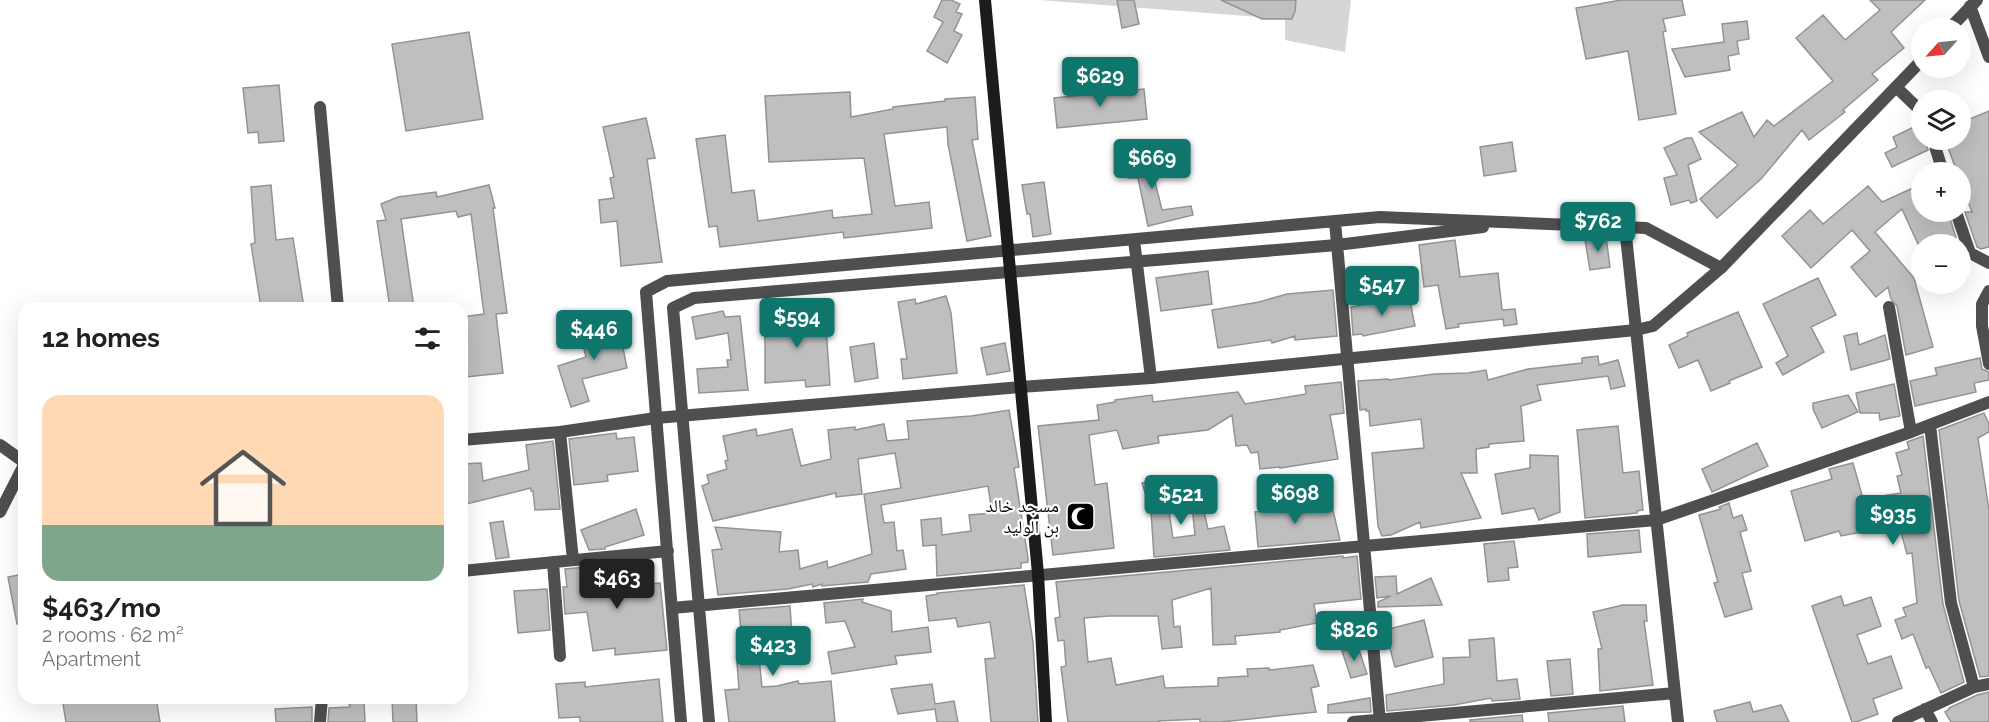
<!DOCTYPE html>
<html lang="en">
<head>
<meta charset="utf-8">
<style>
  :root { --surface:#fff; --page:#f2f2f2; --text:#202124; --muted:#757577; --accent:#0f766e }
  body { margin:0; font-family:Raleway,"Noto Naskh Arabic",sans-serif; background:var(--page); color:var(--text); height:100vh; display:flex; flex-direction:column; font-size:22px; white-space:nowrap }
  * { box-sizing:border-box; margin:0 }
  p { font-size:20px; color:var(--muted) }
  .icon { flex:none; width:33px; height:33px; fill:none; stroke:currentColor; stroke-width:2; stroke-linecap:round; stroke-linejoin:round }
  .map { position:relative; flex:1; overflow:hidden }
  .panel { position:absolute; left:18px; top:302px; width:450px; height:402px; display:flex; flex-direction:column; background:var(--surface); border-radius:18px; box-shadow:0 6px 24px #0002 }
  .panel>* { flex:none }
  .needle { width:39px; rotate:243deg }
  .controls { position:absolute; left:1911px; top:18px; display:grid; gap:12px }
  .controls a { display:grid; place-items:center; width:60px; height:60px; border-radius:50%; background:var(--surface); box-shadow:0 6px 24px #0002; font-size:30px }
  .price { position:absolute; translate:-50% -51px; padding:0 14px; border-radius:6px; background:var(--accent); color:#fff; font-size:20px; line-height:39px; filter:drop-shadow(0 2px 3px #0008) }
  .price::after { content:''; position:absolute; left:50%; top:36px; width:18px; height:14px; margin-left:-9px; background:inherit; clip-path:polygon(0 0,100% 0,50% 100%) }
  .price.selected { background:#222; color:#fff }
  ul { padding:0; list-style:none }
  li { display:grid; align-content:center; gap:12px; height:318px; padding:0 24px }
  li span { display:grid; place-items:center; height:186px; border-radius:18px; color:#555 }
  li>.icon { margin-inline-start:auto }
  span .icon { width:108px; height:108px; fill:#fffc; stroke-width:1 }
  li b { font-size:26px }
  h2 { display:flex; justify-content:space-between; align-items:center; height:72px; padding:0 24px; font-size:26px }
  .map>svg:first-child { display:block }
  .green { fill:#d6d6d6 }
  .building { fill:#bfbfbf; stroke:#939393; stroke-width:1.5 }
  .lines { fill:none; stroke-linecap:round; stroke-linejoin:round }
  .minor { stroke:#4f4f4f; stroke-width:12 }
  .tertiary { stroke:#4f4f4f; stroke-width:12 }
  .secondary { stroke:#1c1c1c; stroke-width:12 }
  .labels { text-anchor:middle; stroke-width:4.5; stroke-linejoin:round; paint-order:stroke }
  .poi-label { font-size:18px; fill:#000; stroke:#fff; text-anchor:end }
</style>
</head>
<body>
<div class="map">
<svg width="1989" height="722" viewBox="0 0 1989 722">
  <rect width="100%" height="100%" fill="#fff"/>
  <path class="green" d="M1039 0H1351L1345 52 1285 40V19Z"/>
  <path class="building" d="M942 0H951L960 4 956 12 962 14 954 31 962 35 947 63 927 51 943 22 934 17Z
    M1117 0H1134L1139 24 1122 28Z
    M1221 0H1296L1295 11 1292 19H1262Z
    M1621 0H1682L1685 15 1663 19 1666 31 1663 32 1676 114 1639 120 1628 51 1586 59 1576 8Z
    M1870 0H1925L1891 32 1904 48 1872 74 1878 80 1843 110 1845 112 1809 140 1802 130 1761 179 1717 218 1700 199 1738 165 1699 132 1742 112 1754 137 1767 120 1774 126 1833 81 1796 38 1823 15 1845 40 1880 10Z
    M1747 21 1749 39 1737 41 1739 54 1728 56 1730 70 1685 77 1672 49 1724 42 1722 24Z
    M469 32 483 119 406 131 392 44Z
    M279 85 284 141 259 143 258 132 248 133 243 88Z
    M1144 89 1147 119 1057 128 1054 98Z
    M850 92 851 117 893 109V107L945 101V99L975 97 978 139 972 140 991 236 967 241 948 144 947 127 884 134 895 206 929 202 932 228 844 238 843 232 720 247 717 226 709 227 696 139 725 135 732 193 754 190 758 221 832 210 833 218 872 214 864 158 769 162 765 96Z
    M1989 111V247L1981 249 1977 247 1965 212H1972L1960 181V172H1957L1946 142 1943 143 1941 140H1960V123Z
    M646 118 655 158 647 159 662 262 621 266 617 221 601 223 599 200 614 198 610 178 614 177 603 127Z
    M1922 123V140H1925L1928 150 1892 167 1885 153 1897 147 1893 137Z
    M1686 138H1692L1701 159 1688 165 1697 201 1691 203 1689 200 1671 205 1664 178 1677 175 1664 148Z
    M1512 142 1516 171 1484 176 1480 147Z
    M1128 153H1154V178L1162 210 1191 206 1193 215 1148 226 1138 178H1128Z
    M1044 182 1051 234 1033 237 1030 214H1027L1022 185Z
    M1922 184V212H1948L1958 244H1918L1902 209 1875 232 1914 278 1933 347 1906 355 1897 306 1891 299 1888 287 1876 297 1851 267 1870 251 1852 230 1811 268 1782 236 1810 210 1823 224 1868 186 1882 202Z
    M271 185 276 240 293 238 304 308H261L251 244 255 243 251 187Z
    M489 185 495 208H493L507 313 496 314 503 373 466 377 462 350V317L484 314 471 214 458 217 456 211 401 219 414 308H390L377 221 386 220 381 204 398 197 436 192 437 197Z
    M1606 237 1610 267 1590 270 1585 240Z
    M1455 240 1460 277 1498 273 1502 310 1515 309 1517 324 1504 326 1503 319 1458 324 1459 327 1446 329 1438 285 1424 287 1419 245Z
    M1208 271 1212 304 1161 311 1156 278Z
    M1818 278 1836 315 1811 327 1824 352 1783 375 1776 363 1788 356 1763 304Z
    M1333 290 1337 336 1295 340V336L1272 343 1271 340 1218 348 1212 310 1259 302 1287 294Z
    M946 296 951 313 957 373 903 379 901 359H907L898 302 915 299 916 304Z
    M1409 296 1415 326 1363 336 1362 334 1353 335 1351 307Z
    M723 311 725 317 740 316 748 390 699 393 697 369 728 367 727 360H731L728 333 696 339 692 317Z
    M825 312 830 385 806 387 805 380 765 383V313H799V316Z
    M1738 312 1762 367 1729 381 1730 383 1711 391 1698 360 1679 368 1669 345 1688 336 1687 333Z
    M618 323 627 368 582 379 589 401 571 407 558 366 586 357 580 333Z
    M1857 333 1859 345 1885 335 1890 359 1851 370 1844 336Z
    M874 343 878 378 855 382 850 347Z
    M1005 343 1010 371 987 375 981 348Z
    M1598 356 1599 365 1618 360 1625 386 1611 389 1608 376 1537 385 1541 400 1521 406 1524 441 1489 444V447L1476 449 1477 473H1461L1481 518 1421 528 1420 522 1391 535 1382 536 1378 526 1372 453 1424 448 1421 419 1370 426 1369 411H1366V409L1360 410 1358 381 1388 379 1389 380 1435 374 1468 373 1486 370 1488 380 1528 369 1582 363V358Z
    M1980 358 1982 369 1989 372V380L1974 383 1976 392 1915 406 1910 381 1937 375 1935 368Z
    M1341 382 1344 413 1330 415 1338 459 1280 468V467L1260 469 1258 452 1251 453 1247 445 1236 446 1232 415 1208 430 1158 436 1159 443 1123 449 1117 430 1089 435 1095 485 1107 483 1114 548 1053 555 1038 426 1099 420 1097 405 1115 402V400L1152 395 1153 402 1238 392 1245 404 1306 394 1305 386Z
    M1894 384 1900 416 1880 420 1879 413H1860L1856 393Z
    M1848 395 1858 412 1822 428 1813 409V403Z
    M1009 410 1019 467 1014 468 1028 558V562L1021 563V568L937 576 936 545 923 546 921 520 941 518 942 535 971 531 969 515 992 513 988 486 881 505 884 523 894 522 897 551 903 550 906 569 871 574 868 582 822 586V584L813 587 812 584 788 589 718 595 712 550 722 549 715 527 781 532 779 552 798 550 800 569 827 561 828 568 872 554 864 494 901 488 895 453 858 459 862 494 836 497V493L713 521 702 486 709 483 707 475 727 469 725 461 728 460 723 436 756 429 757 436 792 429 801 466 831 459 828 430 855 427V430L884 424 887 441 909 439 907 421 971 416Z
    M1984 413 1989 424V432L1978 438 1989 510V676L1980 677 1959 601 1939 430Z
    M1618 426 1623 473 1639 471 1643 510 1637 511V513L1585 518 1577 430Z
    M616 433 617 439 634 437 638 471 607 475 608 481 574 485 569 439Z
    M1923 436 1943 604 1964 682 1941 693 1929 667 1926 668 1913 634 1902 639 1895 620 1906 616 1903 608 1917 603 1912 553 1907 554 1899 525 1841 536 1839 531 1805 541 1791 491 1832 479 1829 469 1853 463 1863 499 1901 493 1897 476 1902 475 1896 453 1909 449 1907 442Z
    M553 441 560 509 535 510 533 491H531V488L462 505V464L481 463 483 481 529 470 526 445Z
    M1757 443 1768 466 1712 492 1702 469Z
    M1530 455 1558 456 1560 512 1539 520 1534 508 1502 514 1495 474 1530 468Z
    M1164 477 1173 538 1195 535 1191 496 1200 494 1208 529 1224 526 1230 550 1154 557 1151 511 1142 483Z
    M1302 502 1303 513 1332 506 1340 540 1258 547 1255 512 1269 510V505Z
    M1729 503 1733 518 1742 515 1747 530 1740 532 1751 571 1742 573 1752 609 1725 617 1714 583 1718 582 1699 515 1721 509 1719 507Z
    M636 509 644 535 605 547V549L589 550 581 530Z
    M503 521 509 557 496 559 490 523Z
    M1639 530 1641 552 1588 557 1587 534Z
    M1514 541 1518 567 1508 568 1509 580 1488 582 1484 544Z
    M1343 556V558L1357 556 1361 599 1314 604 1317 623 1280 630V632L1235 636 1236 644 1213 645 1211 588 1172 600 1174 627 1180 626 1182 647 1162 649 1158 616H1109L1084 618 1088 662 1111 658 1116 685 1163 676 1165 688 1218 686V678L1248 676 1247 669 1269 668V670L1313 665 1319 686 1311 688 1316 712 1221 722H1200V719L1159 721V722H1068L1061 667 1066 666 1064 640 1058 641 1055 618 1060 617 1056 582Z
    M607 565 608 575 628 573 629 586 660 583 667 650 615 655V648L593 651 587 612 565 614 563 587H567L565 569Z
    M24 574V623L17 624 8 577Z
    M1396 576 1397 594 1431 578 1442 605 1378 607V602L1391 596 1377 598 1375 577Z
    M1024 585 1033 642 1038 722H991L985 659 995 658 990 622 958 627 956 618 929 621 926 596 938 594 937 593Z
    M547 589 550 630 518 633 514 591Z
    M1841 596 1844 606 1871 597 1881 626 1857 635 1868 664 1891 656 1902 688 1873 699 1878 714 1856 722H1852L1812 606Z
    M863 599 862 602 891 611 892 632 928 627 931 652 895 656 897 664 832 674 828 652 855 647 845 621 826 623 824 603Z
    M1623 605H1646L1647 621H1644L1653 685 1600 691 1598 649H1602L1593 612Z
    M790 606 792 636 772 637 777 651 759 658 762 687 777 686 798 681 799 684 831 681 835 722H729L725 690 739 689 737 663H744L739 610Z
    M1424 620 1433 657 1395 667 1385 630Z
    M1494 638 1497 681 1517 679 1520 699 1492 701 1491 698 1454 705 1387 711 1386 695 1444 684 1443 658 1470 657 1469 640Z
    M1358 647 1367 674 1351 678 1342 651Z
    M1570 659 1573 694 1551 696 1547 661Z
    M659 679 663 722H580V717L559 718 556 684 585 682V687Z
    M932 684 935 704 954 701 958 722H937L935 709 898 714 891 689Z
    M1989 692V722H1951L1945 712 1949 709V708L1977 695Z
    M62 698H156L160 722H66Z
    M392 698H416L417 722H393Z
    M1370 698 1371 712 1328 713V705Z
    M364 702 365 722H328L329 708 350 707 349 704Z
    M1750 702 1753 712 1781 705 1789 722H1717L1714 711Z
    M1623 706 1625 722H1549L1548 713Z
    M312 707V722H276L275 709Z
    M1522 715 1523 722H1470V720Z"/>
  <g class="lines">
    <path class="minor" d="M1970 6 1989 57
      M1896 87 1922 112
      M320 107 338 308
      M1933 140 1943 172
      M1956 212 1970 253 1989 263
      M1335 222 1380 722
      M1625 227 1678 722
      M1134 240 1151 378
      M1989 291 1982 304V326L1989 364
      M1889 307 1911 432
      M1930 425 1951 603 1974 687
      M560 432 573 560
      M0 512 24 465
      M553 562 560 656
      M462 571 668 551
      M672 608 1656 520 1911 432 1989 402
      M1925 709 1932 722
      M320 722 322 698
      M681 722 646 292 667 281 1380 217 1646 228 1721 268
      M709 722 673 308 694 298 1337 245 1483 227
      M1353 722 1675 693
      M1898 722 1974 687 1989 684"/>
    <path class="tertiary" d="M1950 28 1977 0
      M462 440 560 432 656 418 1020 387 1151 378 1636 330 1653 326 1721 268 1922 60
      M0 445 24 462"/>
    <path class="secondary" d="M985 0 1038 574 1046 722"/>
  </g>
  <defs>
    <symbol id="mosque-square" viewBox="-11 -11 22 22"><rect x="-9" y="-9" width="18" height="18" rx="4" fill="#000" stroke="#fff"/><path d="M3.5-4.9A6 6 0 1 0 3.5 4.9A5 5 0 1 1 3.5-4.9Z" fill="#fff"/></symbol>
  </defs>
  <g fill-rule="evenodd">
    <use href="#mosque-square" x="1064" y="500" width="33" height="33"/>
  </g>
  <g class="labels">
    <g class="poi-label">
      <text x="1059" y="512">مسجد خالد<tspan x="1059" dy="21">بن الوليد</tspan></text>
    </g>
  </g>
</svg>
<div class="controls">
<a><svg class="needle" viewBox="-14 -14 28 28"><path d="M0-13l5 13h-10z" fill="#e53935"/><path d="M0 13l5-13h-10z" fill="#757577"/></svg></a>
<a><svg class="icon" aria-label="layers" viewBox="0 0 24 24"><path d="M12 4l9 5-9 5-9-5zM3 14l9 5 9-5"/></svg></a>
<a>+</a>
<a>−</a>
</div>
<b class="price" style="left:1100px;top:108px">$629</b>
<b class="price" style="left:1152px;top:190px">$669</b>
<b class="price" style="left:1598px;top:253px">$762</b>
<b class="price" style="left:1382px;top:317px">$547</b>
<b class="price" style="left:797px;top:349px">$594</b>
<b class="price" style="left:594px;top:361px">$446</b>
<b class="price" style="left:1295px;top:525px">$698</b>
<b class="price" style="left:1181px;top:526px">$521</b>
<b class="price" style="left:1893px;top:546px">$935</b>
<b class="price selected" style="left:617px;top:610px">$463</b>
<b class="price" style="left:1354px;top:662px">$826</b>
<b class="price" style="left:773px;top:677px">$423</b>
<section class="panel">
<h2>12 homes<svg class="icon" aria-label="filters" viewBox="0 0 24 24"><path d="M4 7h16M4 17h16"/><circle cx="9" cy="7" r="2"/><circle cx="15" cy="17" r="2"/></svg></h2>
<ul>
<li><span style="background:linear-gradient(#ffd9b3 70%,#7fa58c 0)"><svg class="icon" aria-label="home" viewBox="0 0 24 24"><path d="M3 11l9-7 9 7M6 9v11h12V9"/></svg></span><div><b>$463/mo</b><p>2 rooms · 62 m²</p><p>Apartment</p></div></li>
</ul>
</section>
</div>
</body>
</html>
